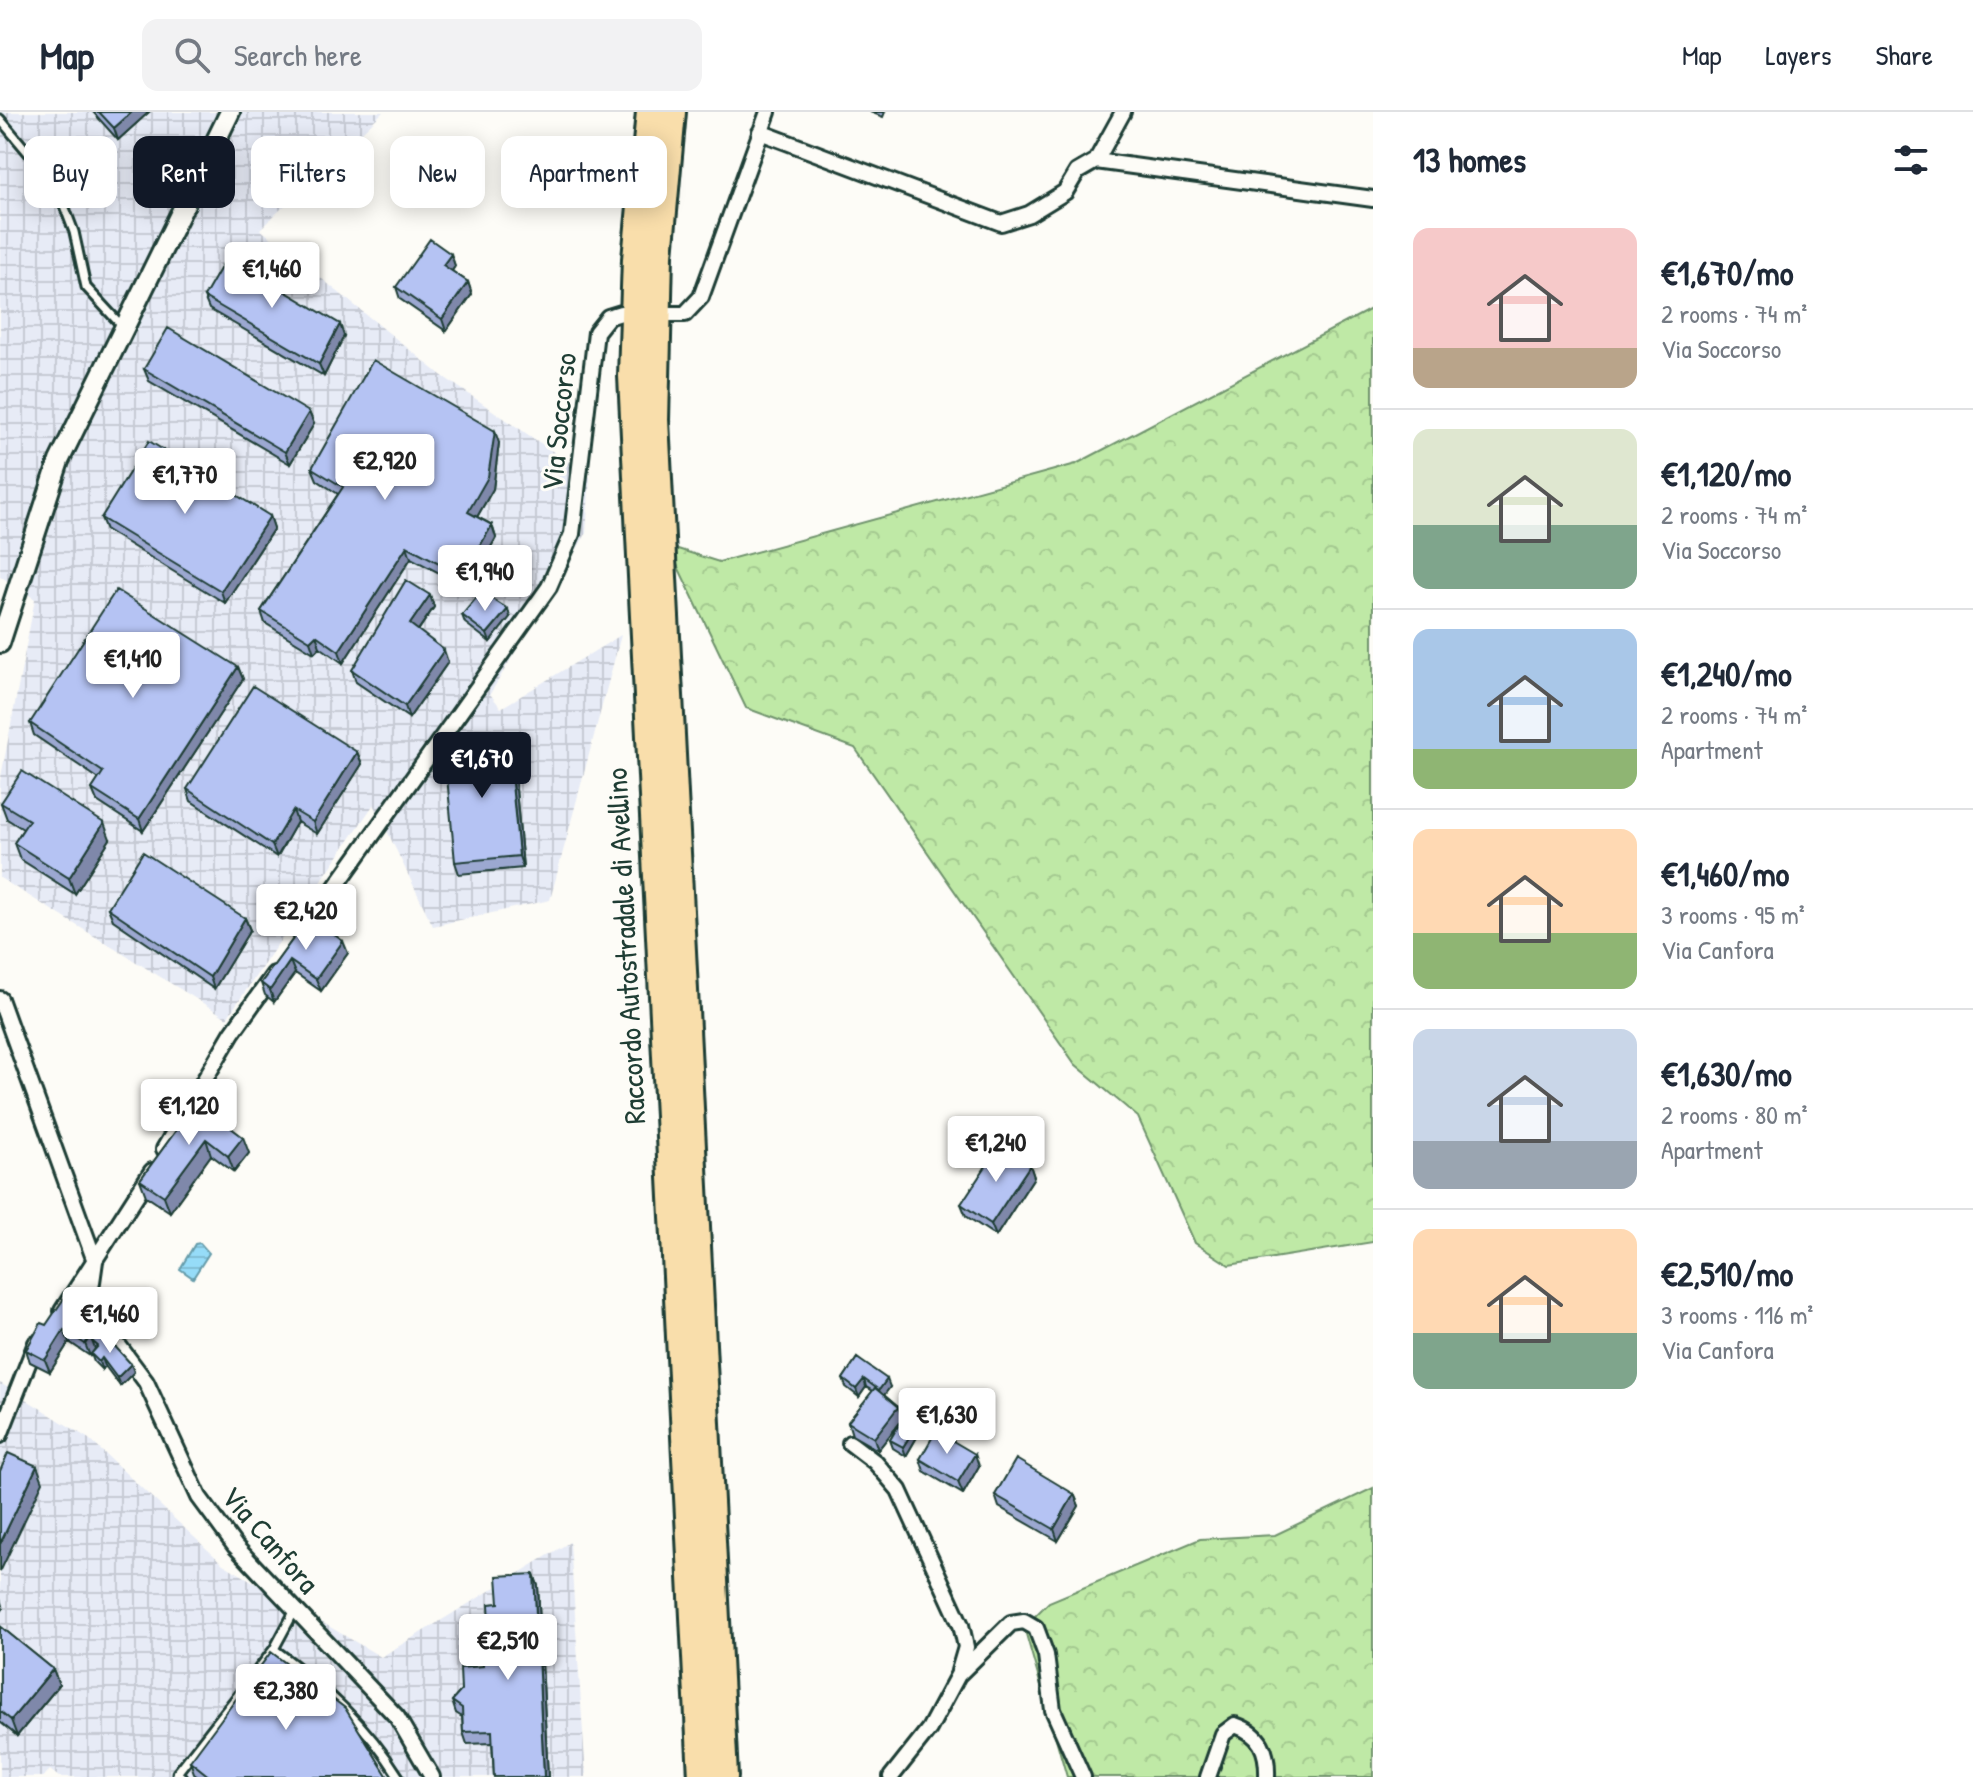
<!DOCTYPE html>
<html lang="en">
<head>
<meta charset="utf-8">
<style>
  :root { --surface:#fff; --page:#f2f2f3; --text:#1f2937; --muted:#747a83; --line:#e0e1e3; --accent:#111827 }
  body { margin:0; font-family:"Patrick Hand",sans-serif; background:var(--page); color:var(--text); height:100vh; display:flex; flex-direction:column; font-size:30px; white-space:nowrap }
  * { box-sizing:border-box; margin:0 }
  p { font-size:26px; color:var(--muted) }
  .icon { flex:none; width:44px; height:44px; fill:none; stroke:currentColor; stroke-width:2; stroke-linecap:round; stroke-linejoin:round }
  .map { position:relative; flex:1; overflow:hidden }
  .panel { display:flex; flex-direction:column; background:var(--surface); width:600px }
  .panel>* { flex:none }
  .hud { position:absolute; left:24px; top:24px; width:760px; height:72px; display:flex; gap:16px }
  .price { position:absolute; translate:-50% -68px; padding:0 18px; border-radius:8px; background:#fff; color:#222; font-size:26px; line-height:52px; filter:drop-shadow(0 2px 4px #0008) }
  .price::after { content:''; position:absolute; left:50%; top:48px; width:24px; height:18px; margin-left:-12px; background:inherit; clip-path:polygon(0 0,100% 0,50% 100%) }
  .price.selected { background:var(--accent); color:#fff }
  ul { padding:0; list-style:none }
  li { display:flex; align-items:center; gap:24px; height:200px; padding:0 40px }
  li+li { border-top:2px solid var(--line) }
  li span { display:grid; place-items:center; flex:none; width:224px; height:160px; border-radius:16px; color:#555 }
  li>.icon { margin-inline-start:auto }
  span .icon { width:96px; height:96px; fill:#fffc; stroke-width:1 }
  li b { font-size:34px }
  h2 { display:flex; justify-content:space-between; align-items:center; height:96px; padding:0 40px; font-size:34px }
  .pill { padding:0 28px; border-radius:16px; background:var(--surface); box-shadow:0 4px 20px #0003; font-size:28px; line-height:72px }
  .pill.selected { background:var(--accent); color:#fff }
  header { display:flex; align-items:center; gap:48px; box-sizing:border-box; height:112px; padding:0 40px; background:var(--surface); border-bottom:2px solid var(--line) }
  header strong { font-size:38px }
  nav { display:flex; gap:44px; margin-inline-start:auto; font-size:28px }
  .search { width:560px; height:72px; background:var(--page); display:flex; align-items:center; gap:20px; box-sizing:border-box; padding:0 28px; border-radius:16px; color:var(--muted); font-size:30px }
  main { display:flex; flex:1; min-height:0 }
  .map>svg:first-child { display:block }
  .industrial { fill:url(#industrial-grid) }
  .forest { fill:url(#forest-crowns); stroke:#6f936d; stroke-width:2 }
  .water { fill:url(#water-rules); stroke:#669caa; stroke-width:2 }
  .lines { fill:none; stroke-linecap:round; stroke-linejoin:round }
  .service-casing { stroke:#1f3d34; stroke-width:13 }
  .minor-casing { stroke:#1f3d34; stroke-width:20 }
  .tertiary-casing { stroke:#1f3d34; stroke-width:24 }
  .motorway-casing { stroke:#1f3d34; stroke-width:32 }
  .service { stroke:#fdfcf7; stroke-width:7 }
  .minor { stroke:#fdfcf7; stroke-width:14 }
  .tertiary { stroke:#fdfcf7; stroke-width:18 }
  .motorway { stroke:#f9deab; stroke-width:26 }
  .wall { fill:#9ca8d1; stroke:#1f3d34; stroke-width:2 }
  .shaded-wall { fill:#7f88aa; stroke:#1f3d34; stroke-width:2 }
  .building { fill:#b5c3f3; stroke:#1f3d34; stroke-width:2 }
  .labels { text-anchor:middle; stroke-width:6; stroke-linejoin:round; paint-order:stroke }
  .street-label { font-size:30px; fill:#1f3d34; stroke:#fdfcf7 }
</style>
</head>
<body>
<header>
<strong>Map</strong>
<div class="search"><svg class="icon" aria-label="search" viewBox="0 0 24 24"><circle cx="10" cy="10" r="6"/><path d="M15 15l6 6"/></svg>Search here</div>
<nav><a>Map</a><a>Layers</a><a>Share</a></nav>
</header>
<main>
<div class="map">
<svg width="1373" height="1665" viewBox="0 0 1373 1665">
  <defs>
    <pattern id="industrial-grid" width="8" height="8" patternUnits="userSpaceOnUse" patternTransform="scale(2)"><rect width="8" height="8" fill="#e7ebf6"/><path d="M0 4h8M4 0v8" fill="none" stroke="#c6cad4"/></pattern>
    <pattern id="forest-crowns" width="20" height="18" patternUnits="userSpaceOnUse" patternTransform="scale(2)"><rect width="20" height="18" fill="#bfe9a6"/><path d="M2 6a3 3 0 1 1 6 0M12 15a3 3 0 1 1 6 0" fill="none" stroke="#a4c990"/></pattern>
    <pattern id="water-rules" width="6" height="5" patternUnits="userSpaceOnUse" patternTransform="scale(2)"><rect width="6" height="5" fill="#96dcf8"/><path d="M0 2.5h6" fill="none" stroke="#81bed5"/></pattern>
  </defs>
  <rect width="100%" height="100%" fill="#fdfcf7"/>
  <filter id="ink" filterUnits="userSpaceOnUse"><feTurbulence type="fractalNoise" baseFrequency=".0125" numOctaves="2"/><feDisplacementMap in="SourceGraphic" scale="16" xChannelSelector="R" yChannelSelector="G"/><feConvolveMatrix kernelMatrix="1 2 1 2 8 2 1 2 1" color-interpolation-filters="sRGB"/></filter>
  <g filter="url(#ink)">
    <path class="industrial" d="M0 0H383L260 117 441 263 590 365 586 422 490 582 501 596 621 523 550 788 433 814 374 692 227 906 0 766V670L35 487 0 464Z
      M0 1271 89 1327 223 1452 381 1545 570 1430 586 1665H59L50 1658 43 1665H0Z"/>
    <path class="forest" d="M1373 196V1130L1229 1153 1195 1131 1138 1005 1075 952 855 636 746 596 668 434 719 450 1076 352Z
      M1373 1376V1665H1067L1024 1515 1049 1490 1200 1427 1275 1423Z"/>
    <path class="water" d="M200 1131 209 1141 193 1166 180 1157 195 1132Z"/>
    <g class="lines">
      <defs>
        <path id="service" d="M0 7 57 75 74 120 86 175 122 214
          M274 1537 295 1498
          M182 1665 177 1661 274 1537C324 1574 366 1612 399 1665"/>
        <path id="minor" d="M760 20 1001 111 1029 102 1065 80 1077 60 1096 49 1123 0
          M1096 49 1373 87
          M669 202H685L701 185 768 0
          M302 822 549 475 572 422 596 220 608 205 621 201
          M0 887 95 1149 90 1184 95 1202 146 1270 199 1385 235 1434 397 1605 432 1665
          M164 1037 232 921 274 862
          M62 1199 152 1059
          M0 1323 36 1231
          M850 1331 875 1350 899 1378 961 1513 966 1535 959 1559
          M891 1665 929 1617 958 1563 1011 1511 1024 1509 1036 1516 1046 1543 1053 1598 1083 1665
          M1208 1665 1223 1622 1235 1613C1261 1622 1268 1639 1267 1665"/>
        <path id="tertiary" d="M0 531 59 349 230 0"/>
        <path id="motorway" d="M650 0 636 147 632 264 702 1665
          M672 0 659 143 655 308 724 1665"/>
      </defs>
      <use href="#service" class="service-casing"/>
      <use href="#minor" class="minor-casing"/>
      <use href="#tertiary" class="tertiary-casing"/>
      <use href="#motorway" class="motorway-casing"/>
      <use href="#service" class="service"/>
      <use href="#minor" class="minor"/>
      <use href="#tertiary" class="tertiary"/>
      <use href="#motorway" class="motorway"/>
    </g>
    <path class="wall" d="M93 0H149L118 28Z
      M870 0H885L883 5Z
      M451 142 455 154 452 159 468 170 472 182 446 219 400 187 396 175Z
      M204 185 344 224 324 264 209 197Z
      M144 257 309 300 314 312 290 352 149 269Z
      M499 331 493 377 477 405 492 413 496 426 475 463 451 449 443 463 411 446 343 551 320 535 314 541 265 511 261 499 338 382 317 368 312 356Z
      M270 404 274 416 225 491 106 418 101 406Z
      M430 483 434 495 418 519 448 550 409 606 356 570 352 558Z
      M462 503 510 505 490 530 465 511Z
      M238 555 243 567 143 719 97 689 92 677 99 667 34 623 30 611Z
      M512 632 523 756 459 762 455 750Z
      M357 640 362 652 317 722 297 710 277 745 191 689 187 677Z
      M1 691 110 727 75 782 20 747 14 731 23 717 7 707Z
      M108 796 245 806 250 818 214 877 113 808Z
      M309 805 348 841 321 879 295 861 274 890 265 883 261 871Z
      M197 990 249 1041 234 1060 211 1043 170 1100 146 1084 140 1068Z
      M1030 1053 1034 1065 996 1124 966 1104 961 1092Z
      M46 1213 106 1220 104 1223 131 1252 134 1260 120 1274 105 1254 102 1258 94 1250 91 1242 90 1244 69 1230 50 1260 30 1250 26 1238Z
      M857 1246 890 1275 884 1283 898 1295 902 1306 917 1312 920 1320 906 1344 893 1336 890 1328 901 1308 878 1338 852 1323 848 1310 873 1279 866 1275 859 1285 846 1275 843 1267Z
      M920 1347 979 1354 963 1382 924 1359Z
      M1074 1382 1079 1394 1058 1429 999 1395 995 1383Z
      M534 1462 538 1474 548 1665H494L492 1631 467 1632 463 1620 462 1605 456 1601 452 1589 483 1554 490 1513 499 1491Z
      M0 1514 53 1557 59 1573 17 1624 0 1610Z
      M190 1649 388 1665H199L194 1661Z"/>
    <path class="shaded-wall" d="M132 0H149L118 28 114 16Z
      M451 142 455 154 448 165 443 153Z
      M468 170 472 182 446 219 442 207Z
      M340 212 344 224 324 264 319 252Z
      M309 300 314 312 290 352 285 340Z
      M495 319 499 331 493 377 473 412 468 400Z
      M270 404 274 416 225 491 221 479Z
      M492 413 496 426 475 463 470 451Z
      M407 434 411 446 343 551 339 539Z
      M447 437 451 449 443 463 439 451Z
      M430 483 434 495 414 524 410 512Z
      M508 497 510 505 490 530 487 522Z
      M316 523 320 535 314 541 310 529Z
      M444 538 448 550 409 606 405 594Z
      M238 555 243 567 143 719 139 707Z
      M507 620 512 632 523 756 519 744Z
      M357 640 362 652 317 722 313 710Z
      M293 698 297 710 277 745 272 733Z
      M104 711 110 727 75 782 69 766Z
      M245 806 250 818 214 877 210 865Z
      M343 829 348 841 321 879 316 867Z
      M290 849 295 861 274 890 270 878Z
      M243 1025 249 1041 234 1060 228 1044Z
      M206 1027 211 1043 170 1100 164 1084Z
      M1030 1053 1034 1065 996 1124 991 1112Z
      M102 1208 106 1220 97 1233 92 1229 95 1237 90 1244 85 1232Z
      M64 1218 69 1230 50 1260 45 1248Z
      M102 1246 105 1254 102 1258 99 1250Z
      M131 1252 134 1260 120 1274 117 1266Z
      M864 1267 866 1275 859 1285 856 1277Z
      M887 1267 890 1275 882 1286 879 1278Z
      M898 1295 903 1307 878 1338 874 1326Z
      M917 1312 920 1320 906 1344 903 1335Z
      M975 1342 979 1354 963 1382 958 1370Z
      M37 1354 43 1370 0 1460V1432Z
      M1074 1382 1079 1394 1058 1429 1054 1417Z
      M534 1462 538 1474 548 1665H544Z
      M0 1487 3 1497 0 1501Z
      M53 1557 59 1573 17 1624 11 1608Z"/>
    <path class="building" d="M99 0H132L114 16Z
      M430 127 451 142 443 153 468 170 442 207 396 175Z
      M227 145 340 212 319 252 204 185Z
      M168 216 309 300 285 340 144 257Z
      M373 248 495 319 488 365 468 400 492 413 470 451 447 437 439 451 407 434 339 539 316 523 310 529 261 499 343 375 312 356Z
      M149 329 270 404 221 479 101 406Z
      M406 468 430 483 410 512 444 538 405 594 352 558Z
      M116 478 238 555 139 707 92 677 103 660 30 611Z
      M481 480 508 497 487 522 462 503Z
      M253 574 357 640 313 710 293 698 272 733 187 677Z
      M507 620 519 744 455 750 446 654 469 624Z
      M22 659 104 711 69 766 14 731 29 708 1 691Z
      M143 740 245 806 210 865 108 796Z
      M309 805 343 829 316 867 290 849 270 878 261 871Z
      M197 990 243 1025 228 1044 206 1027 164 1084 140 1068Z
      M1000 1033 1030 1053 991 1112 961 1092Z
      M67 1182 102 1208 85 1232 64 1218 45 1248 26 1238 41 1211 46 1213Z
      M100 1218 131 1252 117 1266 102 1246 99 1250 91 1242 98 1234 92 1229Z
      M857 1246 887 1267 879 1278 864 1267 856 1277 843 1267Z
      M875 1276 898 1295 874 1326 848 1310Z
      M904 1304 917 1312 903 1335 890 1328Z
      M936 1319 975 1342 958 1370 920 1347Z
      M8 1341 37 1354 0 1432V1359Z
      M1016 1347 1074 1382 1054 1417 995 1383Z
      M534 1462 544 1665H494L492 1619 463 1620 462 1596 452 1589 461 1579 460 1556 483 1554 481 1513H490L489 1492 499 1491 497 1464Z
      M0 1514 53 1557 11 1608 0 1599Z
      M271 1540 345 1596 388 1665H210L190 1649Z"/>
  </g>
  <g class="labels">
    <g class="street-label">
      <text transform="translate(559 310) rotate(-84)" y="10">Via Soccorso</text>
      <text transform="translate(626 834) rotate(-93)" y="10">Raccordo Autostradale di Avellino</text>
      <text transform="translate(270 1428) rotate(49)" y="10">Via Canfora</text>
    </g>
  </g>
</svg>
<b class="price" style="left:272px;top:198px">€1,460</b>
<b class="price" style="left:385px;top:390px">€2,920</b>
<b class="price" style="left:185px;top:404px">€1,770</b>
<b class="price" style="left:485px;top:501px">€1,940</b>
<b class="price" style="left:133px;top:588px">€1,410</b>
<b class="price selected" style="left:482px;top:688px">€1,670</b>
<b class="price" style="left:306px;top:840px">€2,420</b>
<b class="price" style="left:189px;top:1035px">€1,120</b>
<b class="price" style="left:996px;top:1072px">€1,240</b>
<b class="price" style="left:110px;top:1243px">€1,460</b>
<b class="price" style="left:947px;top:1344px">€1,630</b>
<b class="price" style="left:508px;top:1570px">€2,510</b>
<b class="price" style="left:286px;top:1620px">€2,380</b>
<div class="hud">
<a class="pill">Buy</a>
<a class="pill selected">Rent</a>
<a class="pill">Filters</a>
<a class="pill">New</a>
<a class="pill">Apartment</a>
</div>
</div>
<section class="panel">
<h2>13 homes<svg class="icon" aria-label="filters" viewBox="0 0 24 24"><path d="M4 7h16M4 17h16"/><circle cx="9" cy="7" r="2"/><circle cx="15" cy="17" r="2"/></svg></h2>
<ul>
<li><span style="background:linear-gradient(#f6c9c9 75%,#b9a48a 0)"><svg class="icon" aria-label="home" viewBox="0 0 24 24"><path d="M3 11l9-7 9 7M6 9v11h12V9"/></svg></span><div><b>€1,670/mo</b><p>2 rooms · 74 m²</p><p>Via Soccorso</p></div></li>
<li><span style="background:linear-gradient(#dfe7d0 60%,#7fa58c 0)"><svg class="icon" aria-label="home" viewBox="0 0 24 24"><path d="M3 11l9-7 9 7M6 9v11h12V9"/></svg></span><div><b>€1,120/mo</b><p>2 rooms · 74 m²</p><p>Via Soccorso</p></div></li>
<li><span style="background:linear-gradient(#a9c7e8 75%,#8fb573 0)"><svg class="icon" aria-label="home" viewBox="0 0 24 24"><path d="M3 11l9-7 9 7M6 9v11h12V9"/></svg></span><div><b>€1,240/mo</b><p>2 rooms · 74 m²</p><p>Apartment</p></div></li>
<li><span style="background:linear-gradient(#ffd9b3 65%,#8fb573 0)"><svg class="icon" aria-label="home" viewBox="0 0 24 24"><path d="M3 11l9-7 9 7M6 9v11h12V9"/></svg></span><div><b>€1,460/mo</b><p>3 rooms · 95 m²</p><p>Via Canfora</p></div></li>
<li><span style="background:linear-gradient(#c9d6e8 70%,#9aa5b1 0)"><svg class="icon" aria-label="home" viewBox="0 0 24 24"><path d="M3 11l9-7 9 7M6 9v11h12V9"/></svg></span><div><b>€1,630/mo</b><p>2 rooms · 80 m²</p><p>Apartment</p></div></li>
<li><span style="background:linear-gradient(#ffd9b3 65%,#7fa58c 0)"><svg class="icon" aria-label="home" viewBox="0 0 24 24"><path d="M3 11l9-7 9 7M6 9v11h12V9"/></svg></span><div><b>€2,510/mo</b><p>3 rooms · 116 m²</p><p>Via Canfora</p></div></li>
</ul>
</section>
</main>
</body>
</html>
